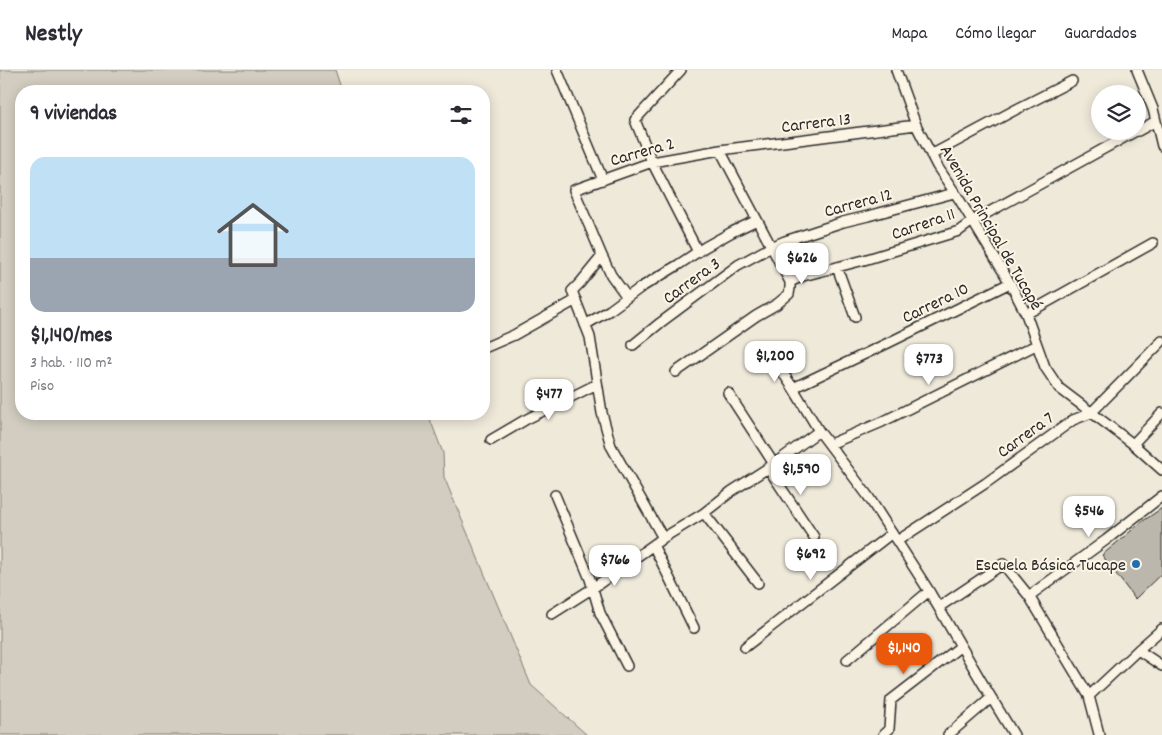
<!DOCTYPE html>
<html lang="es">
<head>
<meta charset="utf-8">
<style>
  :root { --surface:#fff; --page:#f7f7f7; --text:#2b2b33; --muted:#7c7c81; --line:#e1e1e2; --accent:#ea580c }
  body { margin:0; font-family:Dekko,sans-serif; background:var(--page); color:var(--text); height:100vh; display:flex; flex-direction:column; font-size:19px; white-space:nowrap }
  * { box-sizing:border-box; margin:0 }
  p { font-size:16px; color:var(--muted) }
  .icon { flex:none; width:28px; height:28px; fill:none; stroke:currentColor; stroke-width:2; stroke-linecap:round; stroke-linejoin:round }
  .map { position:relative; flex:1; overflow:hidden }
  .details { position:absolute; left:15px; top:15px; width:475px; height:335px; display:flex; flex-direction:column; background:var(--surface); border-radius:20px; box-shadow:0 2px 12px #0003 }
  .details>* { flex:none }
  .buttons { position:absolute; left:1091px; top:15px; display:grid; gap:10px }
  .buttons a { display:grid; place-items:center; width:55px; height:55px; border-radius:50%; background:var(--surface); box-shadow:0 2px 12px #0003; font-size:25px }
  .price { position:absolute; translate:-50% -42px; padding:0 11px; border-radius:10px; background:#fff; color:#222; font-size:16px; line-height:32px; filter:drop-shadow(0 1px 2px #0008) }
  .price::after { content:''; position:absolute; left:50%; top:30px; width:15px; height:11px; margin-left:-8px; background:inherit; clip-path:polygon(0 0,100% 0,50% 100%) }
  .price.on { background:var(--accent); color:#fff }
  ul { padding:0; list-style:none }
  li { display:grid; align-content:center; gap:10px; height:265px; padding:0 15px }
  li span { display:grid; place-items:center; height:155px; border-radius:15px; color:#555 }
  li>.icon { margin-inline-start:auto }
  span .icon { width:90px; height:90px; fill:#fffc; stroke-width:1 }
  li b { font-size:21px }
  h2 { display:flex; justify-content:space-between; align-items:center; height:60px; padding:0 15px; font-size:21px }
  header { display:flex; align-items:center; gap:30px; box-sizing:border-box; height:70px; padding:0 25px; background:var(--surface); border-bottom:1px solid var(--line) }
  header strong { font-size:24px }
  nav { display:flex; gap:28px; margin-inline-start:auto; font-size:18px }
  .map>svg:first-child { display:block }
  .green { fill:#d2cdc0; stroke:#7e7c76 }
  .building { fill:#bcb7ac; stroke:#2b2b2b }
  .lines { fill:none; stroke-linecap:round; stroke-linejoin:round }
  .minor-casing { stroke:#2b2b2b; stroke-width:12 }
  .minor { stroke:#fcf5e5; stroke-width:9 }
  .poi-dot { fill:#1f6fb2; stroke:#fcf5e5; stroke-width:2 }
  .labels { text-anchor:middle; stroke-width:4; stroke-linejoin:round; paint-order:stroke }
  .street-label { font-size:18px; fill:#2b2b2b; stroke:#fcf5e5 }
  .poi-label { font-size:18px; fill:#2b2b2b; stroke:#fcf5e5; text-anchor:end }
</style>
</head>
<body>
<header>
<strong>Nestly</strong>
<nav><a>Mapa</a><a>Cómo llegar</a><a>Guardados</a></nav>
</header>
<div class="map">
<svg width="1162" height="665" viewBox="0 0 1162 665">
  <rect width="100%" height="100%" fill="#efe9da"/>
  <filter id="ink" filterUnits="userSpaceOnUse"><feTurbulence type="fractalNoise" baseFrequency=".02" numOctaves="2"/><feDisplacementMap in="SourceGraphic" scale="10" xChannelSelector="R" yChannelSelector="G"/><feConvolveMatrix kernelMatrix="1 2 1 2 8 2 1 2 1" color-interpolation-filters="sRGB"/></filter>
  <g filter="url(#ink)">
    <path class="green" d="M0 0H335L342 21H21V344H428L443 383 444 407 531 615 587 665H0Z"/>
    <path class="building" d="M1162 438V503L1135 529 1102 485 1143 451Z"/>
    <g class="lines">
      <defs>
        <path id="minor" d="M557 0 603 110
          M681 0 635 50 652 92 698 182
          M896 0 916 55 937 96 959 129 1010 213 1026 244 1045 297 1059 318 1133 374 1162 400
          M1137 0 1153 39 1162 76
          M1138 61 1156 51
          M931 85 1015 40 1072 11
          M602 186 611 205 627 227
          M837 197 855 247
          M790 212 803 206 864 190 959 161 971 152 1136 61
          M1026 244 1153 173
          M585 255 610 240 640 218 678 195 705 177 732 162 757 150
          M633 275 660 253 738 195 771 177 785 171 843 152 868 146 954 123
          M484 278 514 265 576 230
          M777 294 793 318 819 361 868 426 929 521 980 609 1014 665
          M676 302 756 246 777 234 789 224 790 218V212L720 80
          M793 318 888 273 1010 213
          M728 323 774 394
          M491 370 525 350 597 314
          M830 374 882 352 1036 275
          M1133 374 1162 343
          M768 398 814 467
          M555 425 590 509 600 543 627 596
          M704 443 758 513
          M663 468 611 376 602 343 590 267 572 221 580 213 602 186 574 120 652 92 720 80 916 55
          M897 471 986 413 1073 350 1091 343 1162 271
          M653 475 694 558
          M1029 526 1106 470 1162 426
          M939 537 1003 494 1029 526 1089 626 1099 664 1100 665
          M552 544 593 518 663 468 704 443 732 421 774 394 819 361
          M745 577 892 463
          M1138 580 1162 559
          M847 590 929 521
          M1089 626 1138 580 1162 596
          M883 665 889 659 891 630 961 576
          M948 665 991 628"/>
      </defs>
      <use href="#minor" class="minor-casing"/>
      <use href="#minor" class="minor"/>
    </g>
  </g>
  <circle class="poi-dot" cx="1136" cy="494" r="5"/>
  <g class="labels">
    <g class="street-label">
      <text transform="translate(816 52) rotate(-7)" y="6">Carrera 13</text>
      <text transform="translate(642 81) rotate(-16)" y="6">Carrera 2</text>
      <text transform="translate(858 132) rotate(-15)" y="6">Carrera 12</text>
      <text transform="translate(923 153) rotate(-19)" y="6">Carrera 11</text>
      <text transform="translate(992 157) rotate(60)" y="6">Avenida Principal de Tucapé</text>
      <text transform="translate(691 210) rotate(-36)" y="6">Carrera 3</text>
      <text transform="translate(935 232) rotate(-26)" y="6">Carrera 10</text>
      <text transform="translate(1025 364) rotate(-36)" y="6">Carrera 7</text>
    </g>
    <g class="poi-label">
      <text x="1126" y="500">Escuela Básica Tucape</text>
    </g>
  </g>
</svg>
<div class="buttons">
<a><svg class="icon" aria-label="layers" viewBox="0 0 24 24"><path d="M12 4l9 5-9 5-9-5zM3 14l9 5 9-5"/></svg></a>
</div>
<b class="price" style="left:802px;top:215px">$626</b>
<b class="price" style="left:775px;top:313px">$1,200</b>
<b class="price" style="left:929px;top:316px">$773</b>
<b class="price" style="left:549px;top:351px">$477</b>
<b class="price" style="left:801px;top:426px">$1,590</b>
<b class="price" style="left:1089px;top:468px">$546</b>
<b class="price" style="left:811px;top:511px">$692</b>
<b class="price" style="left:615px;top:517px">$766</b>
<b class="price on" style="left:904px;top:605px">$1,140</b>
<section class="details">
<h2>9 viviendas<svg class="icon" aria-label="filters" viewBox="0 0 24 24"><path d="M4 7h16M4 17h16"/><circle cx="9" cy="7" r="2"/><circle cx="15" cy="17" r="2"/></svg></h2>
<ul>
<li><span style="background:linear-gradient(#bfe0f5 65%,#9aa5b1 0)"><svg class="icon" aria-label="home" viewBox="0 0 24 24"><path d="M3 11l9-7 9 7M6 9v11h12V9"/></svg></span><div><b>$1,140/mes</b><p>3 hab. · 110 m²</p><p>Piso</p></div></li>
</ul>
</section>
</div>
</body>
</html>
